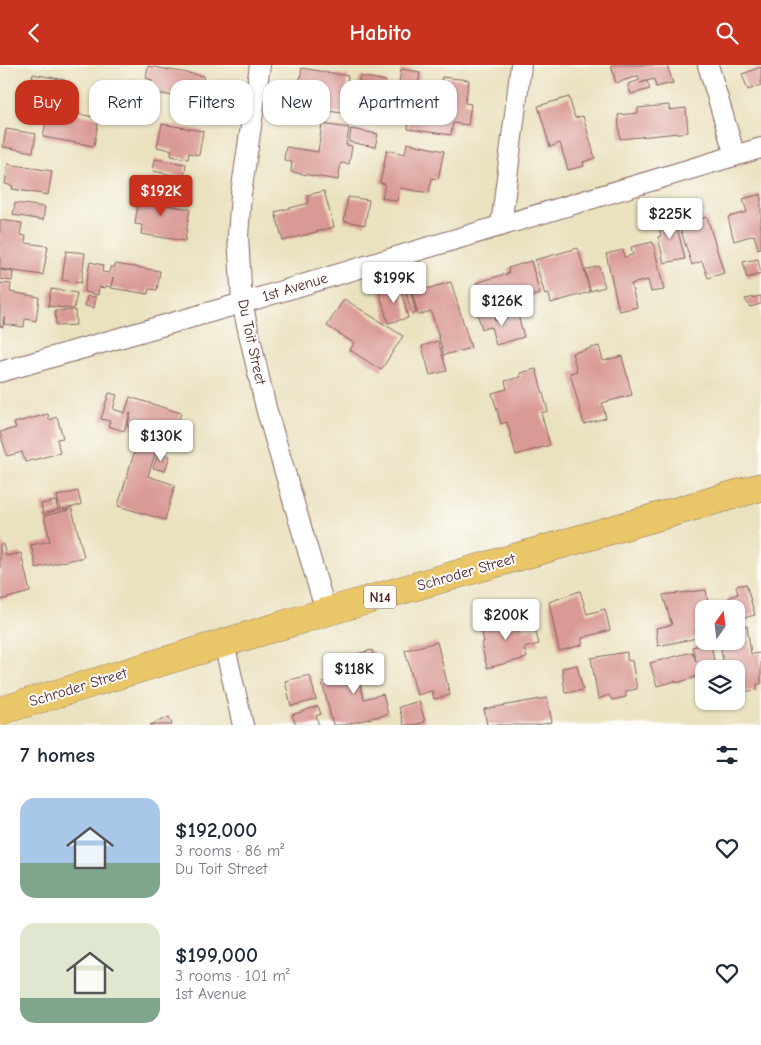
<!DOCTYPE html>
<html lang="en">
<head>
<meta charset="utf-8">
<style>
  :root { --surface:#fff; --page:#f6f6f7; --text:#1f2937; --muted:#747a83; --accent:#c8321e }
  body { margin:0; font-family:"Comic Neue",sans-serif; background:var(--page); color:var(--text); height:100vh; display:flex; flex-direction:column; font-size:19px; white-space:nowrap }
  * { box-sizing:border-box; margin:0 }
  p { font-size:16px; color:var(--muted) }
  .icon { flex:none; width:28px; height:28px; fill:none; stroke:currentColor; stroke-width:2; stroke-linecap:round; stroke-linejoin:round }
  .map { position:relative; height:660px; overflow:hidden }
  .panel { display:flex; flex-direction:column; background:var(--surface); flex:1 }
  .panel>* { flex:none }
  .hud { position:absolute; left:15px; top:15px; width:500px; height:45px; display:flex; gap:10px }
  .needle { width:32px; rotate:14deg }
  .buttons { position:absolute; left:695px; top:535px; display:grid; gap:10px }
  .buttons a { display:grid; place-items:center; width:50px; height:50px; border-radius:10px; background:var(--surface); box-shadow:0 1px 4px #0004; font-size:25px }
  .price { position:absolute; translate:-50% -42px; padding:0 11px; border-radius:5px; background:#fff; color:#222; font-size:16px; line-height:32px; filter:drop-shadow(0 1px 2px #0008) }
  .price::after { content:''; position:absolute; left:50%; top:30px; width:15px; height:11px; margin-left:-8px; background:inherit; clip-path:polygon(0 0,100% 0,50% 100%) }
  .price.selected { background:var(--accent); color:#fff }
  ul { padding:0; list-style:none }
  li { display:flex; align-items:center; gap:15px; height:125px; padding:0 20px }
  li span { display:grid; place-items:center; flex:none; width:140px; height:100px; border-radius:15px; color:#555 }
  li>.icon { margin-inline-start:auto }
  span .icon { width:60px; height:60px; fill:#fffc; stroke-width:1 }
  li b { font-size:21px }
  h2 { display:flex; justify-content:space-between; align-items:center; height:60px; padding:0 20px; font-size:21px }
  .chip { padding:0 18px; border-radius:15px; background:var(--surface); box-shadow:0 1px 4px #0004; font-size:18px; line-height:45px }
  .chip.selected { background:var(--accent); color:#fff }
  header { display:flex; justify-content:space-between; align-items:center; height:65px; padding:0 20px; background:var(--accent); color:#fff; font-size:22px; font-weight:700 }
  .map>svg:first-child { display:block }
  .building { fill:#d99994 }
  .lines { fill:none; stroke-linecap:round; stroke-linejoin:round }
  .street-casing { stroke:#82635f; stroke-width:22 }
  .highway-casing { stroke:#82635f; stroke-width:29 }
  .street { stroke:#fff; stroke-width:20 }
  .highway { stroke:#e9c769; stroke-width:28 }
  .labels { text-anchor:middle; stroke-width:4; stroke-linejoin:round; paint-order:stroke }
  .shield { fill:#fdfcf7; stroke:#806168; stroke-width:1 }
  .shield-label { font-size:14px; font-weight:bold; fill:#4a1f2b }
  .street-label { font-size:15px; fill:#4a1f2b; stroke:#fdfcf7 }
</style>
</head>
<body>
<header><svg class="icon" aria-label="back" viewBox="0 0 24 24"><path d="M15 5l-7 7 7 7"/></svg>Habito<svg class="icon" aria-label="search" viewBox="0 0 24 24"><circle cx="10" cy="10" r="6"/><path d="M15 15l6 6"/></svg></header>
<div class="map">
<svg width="761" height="660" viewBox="0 0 761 660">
  <rect width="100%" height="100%" fill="#fdfcf7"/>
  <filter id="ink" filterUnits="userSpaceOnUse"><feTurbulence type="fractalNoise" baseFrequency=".02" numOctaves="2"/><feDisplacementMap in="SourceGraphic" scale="10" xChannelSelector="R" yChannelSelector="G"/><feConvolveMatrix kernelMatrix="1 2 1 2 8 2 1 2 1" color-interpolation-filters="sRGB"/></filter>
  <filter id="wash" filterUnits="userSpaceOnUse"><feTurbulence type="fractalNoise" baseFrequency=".0096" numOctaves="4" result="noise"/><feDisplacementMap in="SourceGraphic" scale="20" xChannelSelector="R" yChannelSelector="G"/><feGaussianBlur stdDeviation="1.12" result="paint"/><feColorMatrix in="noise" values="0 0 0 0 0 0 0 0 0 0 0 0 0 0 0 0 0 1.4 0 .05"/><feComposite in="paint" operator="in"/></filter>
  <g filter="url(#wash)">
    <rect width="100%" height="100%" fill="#eae1bf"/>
    <g id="blocks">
      <path class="building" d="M611 0H667L673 18 656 22 654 14 640 18 647 16 650 24 631 29 628 19 640 15 638 11 616 18Z
        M148 1 204 11 197 48 183 46 185 33 150 27 152 15 146 13Z
        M761 2V20L748 25 742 9Z
        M302 3 348 11 342 48 328 46 326 57 293 52Z
        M401 4 420 7 416 35 397 33Z
        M33 9 65 15 63 28 31 22Z
        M360 11 386 16 379 53 353 49Z
        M442 12 469 15 465 38 471 39 468 60 453 58 451 70 408 64 409 50 431 53 432 49 417 47 419 31 439 34Z
        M569 32 575 53 583 51 595 93 583 97 584 101 568 105 560 78 550 82 538 41Z
        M49 38 74 42 73 48 99 53 94 81 43 72Z
        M669 40V45L686 43 688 67 620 74 618 50 638 48V43Z
        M162 59 203 66 199 90 189 88 188 94 171 91 172 85 157 82Z
        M322 59 349 63 346 80 352 81 349 99 341 98 338 115 291 107 292 97 284 95 286 82 318 87Z
        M6 64 36 69 33 87 3 82Z
        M351 64 378 69 375 82 349 77Z
        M407 78 444 86 438 114 432 113 429 128 400 123 397 136 382 133 385 119 380 118 387 85 405 89Z
        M155 94 186 99 184 112 153 106Z
        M8 99 52 106 48 130 12 124 13 121 5 119Z
        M147 125 169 128 167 140 190 144 185 176 141 169 142 160 135 159 139 129 146 130Z
        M324 126 334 162 283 176 275 147 309 138 307 130Z
        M761 129V183L758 184 754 170 734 176 728 152 747 147 743 134Z
        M348 132 369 135 365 160 344 156Z
        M15 138 45 142 43 155 13 150Z
        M696 141 701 154 707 152 724 208 708 213 702 196 692 200 675 147Z
        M674 150 685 194 664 198 658 172 661 171 657 155Z
        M0 155 22 158 20 170 26 171 25 178 48 181 43 210 0 204Z
        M653 177 664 225 651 227 648 215 631 219 637 242 619 246 606 189 623 185 624 192 633 190 631 182Z
        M578 183 590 227 551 238 549 229 545 230 535 195Z
        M66 186 85 188 81 218 62 215Z
        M758 194 761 209 747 213 743 197Z
        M531 196 540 229 484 245 476 218 509 208 508 203Z
        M90 197 103 200 102 207 109 208 110 202H115V199L160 206 157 225 149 224 148 229 111 223 113 212 111 222 106 221 105 223 99 222 98 230 84 227Z
        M599 201 605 222 590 226 585 205Z
        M0 205 13 207 12 216 0 214Z
        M417 205 422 224 411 227 416 248 412 249 401 210Z
        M451 217 471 283 444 290 431 246 418 250 412 228Z
        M0 218 11 219 10 227 39 232 36 256 25 254 24 262 4 259V252L3 262 0 261Z
        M400 221 408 253 388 258 379 226Z
        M51 224 77 228 74 244 48 241Z
        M87 231 96 232 94 243 85 241Z
        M761 231V239L750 242 745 234Z
        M344 234 403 271 381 305 350 285 354 278 327 261Z
        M491 244 495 256 518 250 524 272 496 280 491 262 482 264 477 248Z
        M75 245 76 260 56 261 55 246Z
        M438 276 447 306 430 310 422 281Z
        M599 281 603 296 622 291 632 330 602 338 606 353 584 359 570 308 577 306 572 288Z
        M536 304 548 346 541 348 550 380 516 390 507 357 501 359 492 328 507 324 505 316 521 312 520 308Z
        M109 328 117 330 113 344 125 348 130 332 181 348 173 374 149 367 148 369 136 365V364L127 361 131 349 130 348 124 366 108 361 110 356 101 354Z
        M48 349 49 355 57 352 63 373 57 374 60 388 25 397 22 387 7 391 0 367 16 363 14 358Z
        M137 378 157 383 148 411 175 420 165 455 118 441Z
        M158 388 170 391 165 406 153 403Z
        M78 426 81 440 60 445 57 431Z
        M56 436 58 445 43 449 41 439Z
        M72 444 84 492 36 503 31 480 50 476 44 451Z
        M0 479H3L6 491 21 488 30 527 0 535Z
        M746 519 755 550 736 555V544H722L731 540 728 533 738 529 736 521Z
        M706 525 709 544H704V565H695L697 573 658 581 656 563 672 560 663 530Z
        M580 526 587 549 605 544 610 565 582 573V580L559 586 549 537Z
        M507 552 508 556 521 553 524 565 535 563 539 579 524 583 527 593 487 603 481 578 484 577 480 559Z
        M747 561 751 589 761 588V619H757V625L736 628V604H724L720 576H736V562Z
        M437 577 450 630 434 634 432 626 417 630 405 585Z
        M711 578 715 601H719V604H704V636H701L698 611 677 618 676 616 657 621 650 598 692 587 696 596 692 582Z
        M372 585 378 608 358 612 364 634 383 629 388 649 344 660H333L322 617 357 608 353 590Z
        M627 587V595L632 596 637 624 626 626V632L612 635 609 630 598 634 591 593Z
        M577 600 583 625 565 628 562 603Z
        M310 610 316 635 291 641 285 616Z
        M547 633 552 657 537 660H487L484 644Z
        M419 636 425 657 414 660H404L399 642Z
        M318 641 321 649 316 651 319 660H296L292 650Z
        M169 652 172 660H150Z"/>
    </g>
  </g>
  <g filter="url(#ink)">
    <use href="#blocks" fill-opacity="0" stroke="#82635f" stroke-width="1"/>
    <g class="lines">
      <defs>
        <path id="street" d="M260 0 241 129 238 171 242 238 266 343 326 547
          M708 0 735 91
          M501 161 521 0
          M0 307 242 238 761 83
          M224 578 243 660"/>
        <path id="highway" d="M0 646 326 547 761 422"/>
      </defs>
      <use href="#street" class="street-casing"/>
      <use href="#highway" class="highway-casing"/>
      <use href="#street" class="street"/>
      <use href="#highway" class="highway"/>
    </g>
  </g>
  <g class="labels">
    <rect class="shield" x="364" y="520.5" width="32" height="23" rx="4"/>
    <g class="shield-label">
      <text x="380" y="537">N14</text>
    </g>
    <g class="street-label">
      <text transform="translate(295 222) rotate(-17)" y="5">1st Avenue</text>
      <text transform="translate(252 277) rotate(78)" y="5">Du Toit Street</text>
      <text transform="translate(466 507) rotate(-16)" y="5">Schroder Street</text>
      <text transform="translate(78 622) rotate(-17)" y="5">Schroder Street</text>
    </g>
  </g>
</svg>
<div class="buttons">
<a><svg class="needle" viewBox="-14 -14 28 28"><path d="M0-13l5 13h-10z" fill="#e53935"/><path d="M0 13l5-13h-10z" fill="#747a83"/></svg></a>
<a><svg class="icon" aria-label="layers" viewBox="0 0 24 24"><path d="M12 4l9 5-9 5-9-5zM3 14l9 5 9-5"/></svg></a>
</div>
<b class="price selected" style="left:161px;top:152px">$192K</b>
<b class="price" style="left:670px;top:175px">$225K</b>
<b class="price" style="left:394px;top:239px">$199K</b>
<b class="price" style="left:502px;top:262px">$126K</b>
<b class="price" style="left:161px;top:397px">$130K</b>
<b class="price" style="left:506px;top:576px">$200K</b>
<b class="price" style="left:354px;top:630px">$118K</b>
<div class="hud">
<a class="chip selected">Buy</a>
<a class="chip">Rent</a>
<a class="chip">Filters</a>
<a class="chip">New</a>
<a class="chip">Apartment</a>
</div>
</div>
<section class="panel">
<h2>7 homes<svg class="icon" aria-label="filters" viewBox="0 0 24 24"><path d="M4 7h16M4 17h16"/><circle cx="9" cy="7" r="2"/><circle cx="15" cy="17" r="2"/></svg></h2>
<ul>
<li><span style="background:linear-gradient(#a9c7e8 65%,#7fa58c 0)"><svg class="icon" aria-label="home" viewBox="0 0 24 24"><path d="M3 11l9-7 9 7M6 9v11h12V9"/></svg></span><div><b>$192,000</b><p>3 rooms · 86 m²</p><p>Du Toit Street</p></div><svg class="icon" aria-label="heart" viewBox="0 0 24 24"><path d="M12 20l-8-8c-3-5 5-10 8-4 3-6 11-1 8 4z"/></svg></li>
<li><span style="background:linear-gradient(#dfe7d0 75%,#7fa58c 0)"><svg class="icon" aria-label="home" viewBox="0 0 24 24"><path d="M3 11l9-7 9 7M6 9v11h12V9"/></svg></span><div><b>$199,000</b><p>3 rooms · 101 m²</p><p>1st Avenue</p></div><svg class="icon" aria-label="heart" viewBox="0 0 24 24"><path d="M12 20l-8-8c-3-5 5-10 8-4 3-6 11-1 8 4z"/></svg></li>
</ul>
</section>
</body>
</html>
